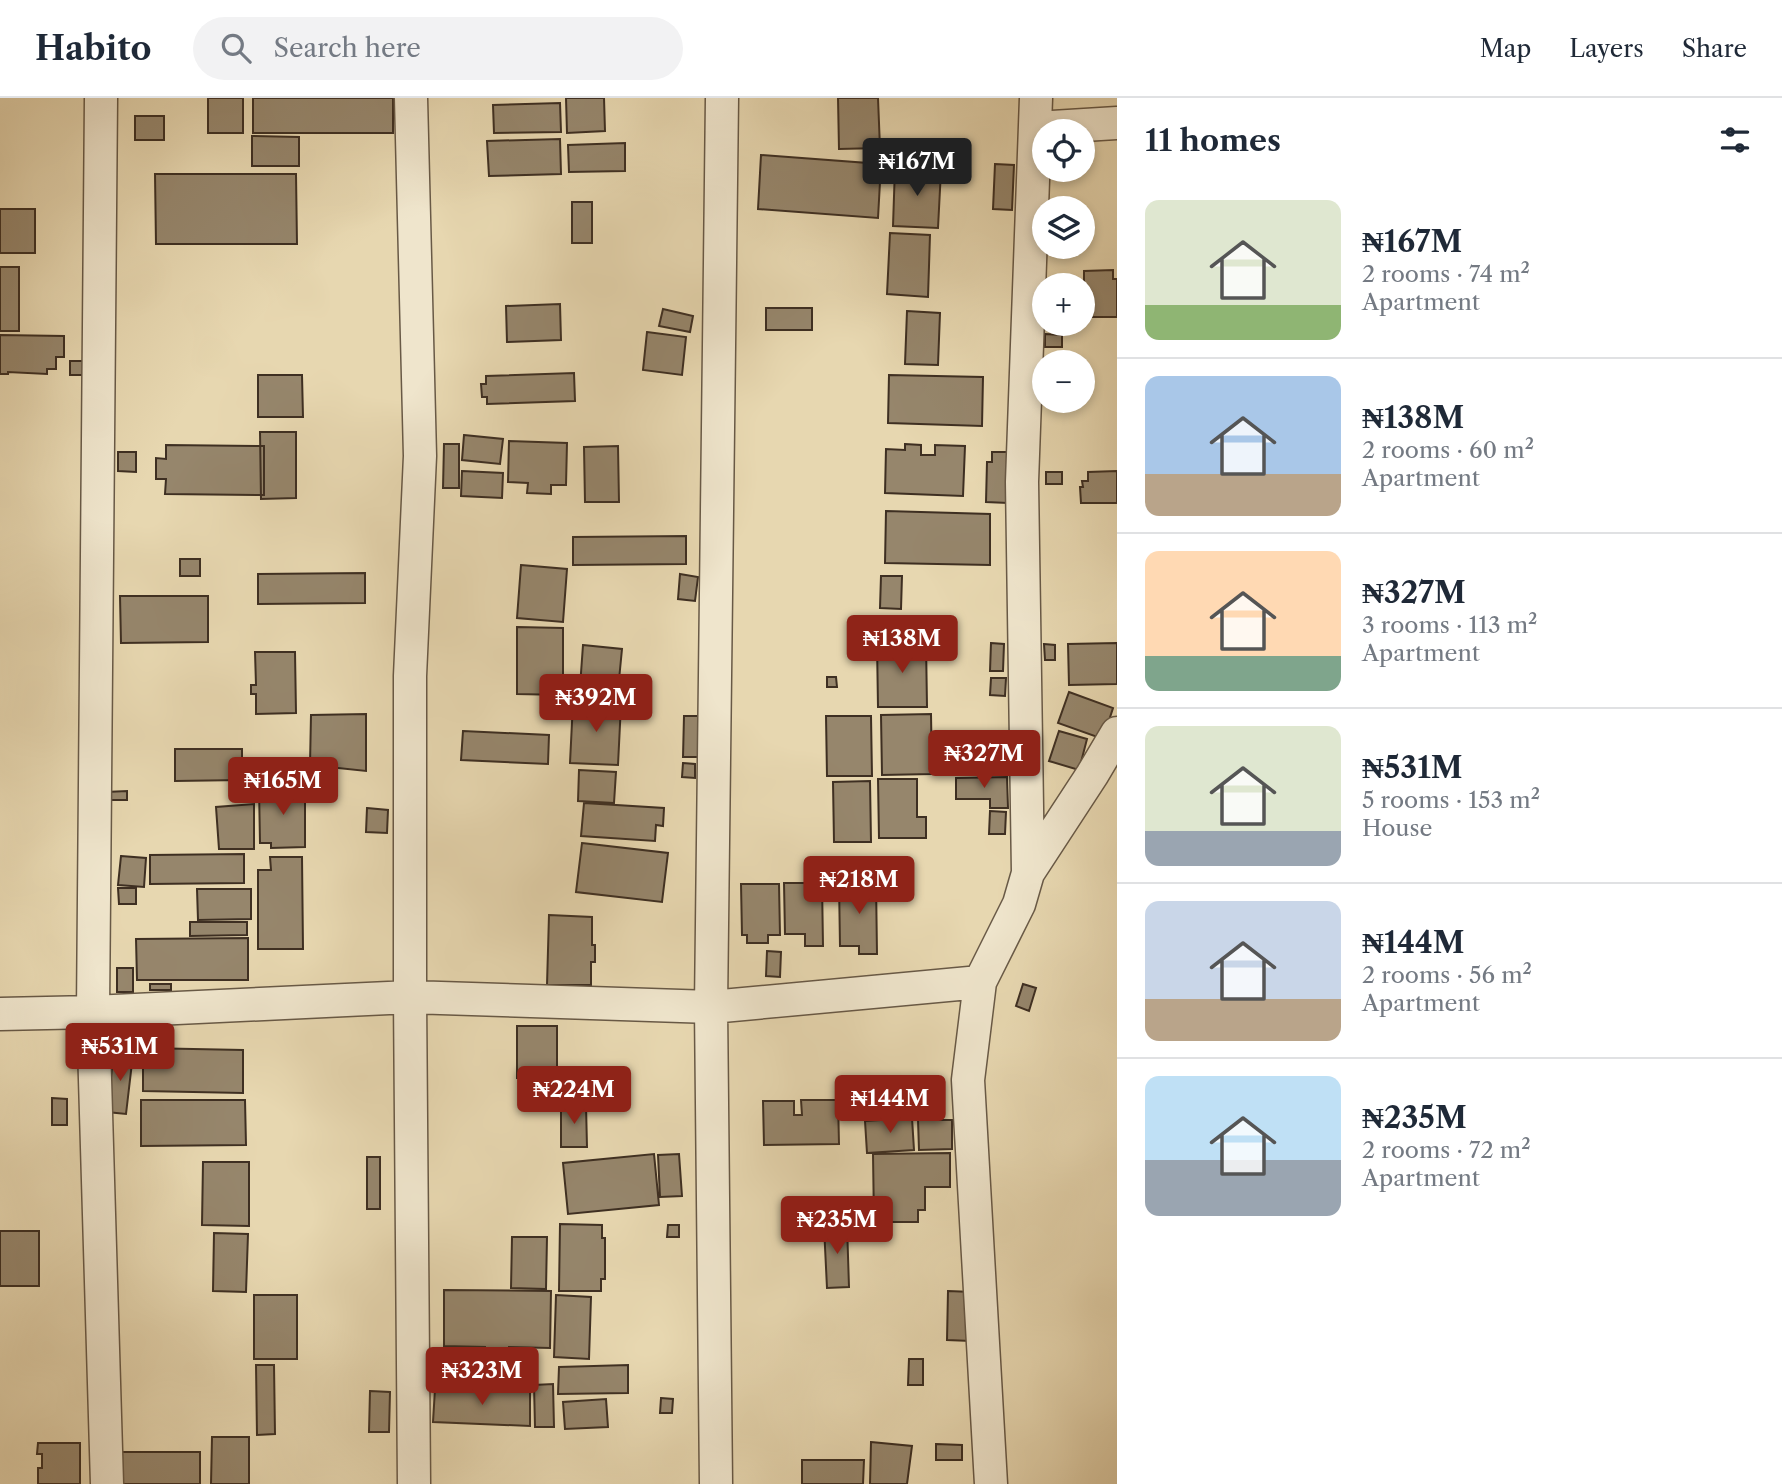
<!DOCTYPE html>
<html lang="en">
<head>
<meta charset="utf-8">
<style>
  :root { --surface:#fff; --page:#f2f2f3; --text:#1f2937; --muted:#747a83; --line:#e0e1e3; --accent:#8f2418 }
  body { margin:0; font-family:"Libre Caslon Text",serif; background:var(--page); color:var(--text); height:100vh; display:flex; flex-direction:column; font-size:26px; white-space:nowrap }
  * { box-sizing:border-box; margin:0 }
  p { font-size:23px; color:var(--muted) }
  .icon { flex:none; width:38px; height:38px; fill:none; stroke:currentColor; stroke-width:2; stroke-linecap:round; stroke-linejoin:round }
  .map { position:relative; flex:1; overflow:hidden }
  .panel { display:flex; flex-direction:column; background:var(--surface); width:665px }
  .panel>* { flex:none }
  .tools { position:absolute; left:1032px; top:21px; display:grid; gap:14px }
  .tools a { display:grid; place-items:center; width:63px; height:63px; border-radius:50%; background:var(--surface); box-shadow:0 4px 10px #0003; font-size:35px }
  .price { position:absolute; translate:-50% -60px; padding:0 16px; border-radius:7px; background:var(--accent); color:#fff; font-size:23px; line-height:46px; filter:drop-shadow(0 2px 4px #0008) }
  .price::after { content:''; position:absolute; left:50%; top:42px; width:21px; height:16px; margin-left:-10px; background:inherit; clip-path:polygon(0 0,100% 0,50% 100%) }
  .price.current { background:#222; color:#fff }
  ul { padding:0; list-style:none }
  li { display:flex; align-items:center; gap:21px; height:175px; padding:0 28px }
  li+li { border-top:2px solid var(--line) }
  li span { display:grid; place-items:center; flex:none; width:196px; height:140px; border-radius:14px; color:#555 }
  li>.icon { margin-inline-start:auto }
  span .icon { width:84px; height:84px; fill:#fffc; stroke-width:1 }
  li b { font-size:30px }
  h2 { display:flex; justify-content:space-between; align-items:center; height:84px; padding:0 28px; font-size:30px }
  header { display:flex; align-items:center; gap:42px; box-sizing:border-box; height:98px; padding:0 35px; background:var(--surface); border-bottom:2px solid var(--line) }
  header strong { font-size:33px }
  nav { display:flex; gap:38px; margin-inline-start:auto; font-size:24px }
  .search { width:490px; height:63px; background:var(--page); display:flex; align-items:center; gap:18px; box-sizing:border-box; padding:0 24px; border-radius:38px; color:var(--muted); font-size:26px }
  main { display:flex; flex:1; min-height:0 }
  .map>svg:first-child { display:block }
  .building { fill:#96866c; stroke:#3e2f22; stroke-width:2 }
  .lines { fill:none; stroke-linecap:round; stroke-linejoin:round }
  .minor-casing { stroke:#685946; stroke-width:35 }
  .minor { stroke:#efe5cc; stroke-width:32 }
</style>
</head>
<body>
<header>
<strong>Habito</strong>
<div class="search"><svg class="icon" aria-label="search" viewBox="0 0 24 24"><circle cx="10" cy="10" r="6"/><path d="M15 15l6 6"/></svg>Search here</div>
<nav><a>Map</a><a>Layers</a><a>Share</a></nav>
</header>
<main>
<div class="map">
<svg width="1117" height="1386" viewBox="0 0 1117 1386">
  <rect width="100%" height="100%" fill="#e7d7b0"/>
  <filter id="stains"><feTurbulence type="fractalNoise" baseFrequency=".00286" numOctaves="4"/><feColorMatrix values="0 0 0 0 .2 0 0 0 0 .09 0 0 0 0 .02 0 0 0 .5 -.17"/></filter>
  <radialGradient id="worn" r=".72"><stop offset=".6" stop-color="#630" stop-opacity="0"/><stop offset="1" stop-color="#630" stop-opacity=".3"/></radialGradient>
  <path class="building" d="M208 0H243V35H208Z
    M253 0H393V35H253Z
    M566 0H604L605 33 567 35Z
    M838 0H878L880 50 839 51Z
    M560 5 561 34 494 35 493 7Z
    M135 18H164V42H135Z
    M252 38 299 39V68H252Z
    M560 41 561 76 489 78 487 43Z
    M625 45V73L569 74 568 47Z
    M761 57 881 66 878 120 758 111Z
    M995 66 1014 67 1012 112 993 111Z
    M895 69 941 72 938 130 893 128Z
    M155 76H296L297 146H156Z
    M572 104H592V145H572Z
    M0 111H35V155H0Z
    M890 135 930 137 928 199 887 196Z
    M0 169H19V233H0Z
    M1113 172V181H1117V219H1084V173Z
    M560 206 561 242 507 244 506 208Z
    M766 210H812V232H766Z
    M663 211 693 218 690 234 659 228Z
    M907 213 940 215 938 267 905 266Z
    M647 234 686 239 682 277 643 272Z
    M1045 236 1062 237V249H1045Z
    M0 237 64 238V259H56V271H47V276L8 274V276H0Z
    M70 263H88V277H70Z
    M574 275 575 303 487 306V299H482L481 286H486V278Z
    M258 277H302L303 319H258Z
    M889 277 983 279 982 328 888 325Z
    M260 334H296V400L261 401Z
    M464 337 503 341 500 366 462 362Z
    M509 343 567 345 566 387H551V396L527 395 528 385 508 384Z
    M444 346H459V390H443Z
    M905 346 921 347V357H935V347L965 348 963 398 885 395 886 351 905 352Z
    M166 347 264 348V397L165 396 166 381H156V360L166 361Z
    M618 348 619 404H585L584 349Z
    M118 354H136V374L118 373Z
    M992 354H1007L1008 405 986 404 987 364H992Z
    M462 373 503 375 502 400 461 398Z
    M1117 373V405H1081L1080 389H1083L1082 383H1088V374Z
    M1046 374H1062V386H1046Z
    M886 413 990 416V467L885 465Z
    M686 438V466L573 467V439Z
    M180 461H200V478H180Z
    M521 467 567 471 563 524 517 520Z
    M365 475V505L258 506V476Z
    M680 476 698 479 695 503 678 501Z
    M881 478H902L901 511 880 510Z
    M120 498H208V544L121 545Z
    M517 529 563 530V597L517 596Z
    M877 545H926L927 609H878Z
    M991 545 1004 546 1003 573H990Z
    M1117 545V586L1069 587 1068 546Z
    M1044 546 1055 547V562H1045Z
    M583 547 622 551 618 592 580 589Z
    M255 554H295L296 615 256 616V596H251V587H256Z
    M827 579H836L837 589H827Z
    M991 580H1006L1005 598 990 597Z
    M1069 594 1113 610 1103 641 1058 625Z
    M573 604 621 606 618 667 570 665Z
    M366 616V673L310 667 311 617Z
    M931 616 932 676 882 677 881 617Z
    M684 618H707L706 659H683Z
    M826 618H871L872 678H827Z
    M463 633 549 637 548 666 461 662Z
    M1059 633 1087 641 1079 672 1049 663Z
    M175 651H242V682L175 683Z
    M683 665 695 666V680L682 679Z
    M579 672 616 674 614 705 578 703Z
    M1007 679 1008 710H990V701H956V680Z
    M878 681H917V719H926V740H879Z
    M870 683 871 744H834L833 684Z
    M259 689H305V749L271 750V745H260Z
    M127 693V702H106V694Z
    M584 705 664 710 663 728 656 727 655 743 581 738Z
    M254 706V751H219L216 709Z
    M367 710 388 712 387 735 366 734Z
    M990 713 1006 714 1005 736H989Z
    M582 745 668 755 662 804 576 794Z
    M244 756V785L150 786V757Z
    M121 758 146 760 144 789 118 787Z
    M270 759H302L303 851H258V772H271Z
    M839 784H876L877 856H859V848H840Z
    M784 785H822L823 848H805V836H785Z
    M741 786H779L780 837H768V845H747V837H742Z
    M118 790H136V806H119Z
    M197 791H251V821L198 822Z
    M549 817 592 819V847H595V864H591V887H547Z
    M190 824H247V837L190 838Z
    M248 840V882H137L136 841Z
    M767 853 781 854 780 879 766 878Z
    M117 870H133V894H117Z
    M150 886H171V892H150Z
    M1023 886 1036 890 1029 913 1016 908Z
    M517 928H557V980H517Z
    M143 950 243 952V995L143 993Z
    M114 953 133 956 126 1016 107 1014Z
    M52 1000 67 1001V1027H52Z
    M141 1002H245L246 1047 141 1048Z
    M801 1002H838L839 1046 764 1047 763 1003H794V1017H802Z
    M586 1007 587 1049H561V1008Z
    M912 1020 914 1052 867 1055 865 1023Z
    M918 1022H952V1051L919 1052Z
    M950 1055V1089H925V1112H918V1124H874L873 1056Z
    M654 1056 659 1107 568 1116 563 1065Z
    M679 1056 682 1098 660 1099 658 1057Z
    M367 1059H380V1111H367Z
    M203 1064H249V1128L202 1127Z
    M560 1126 602 1127V1140H605V1181H601V1193H559Z
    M668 1127H679V1139H667Z
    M847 1127 849 1189 827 1190 824 1128Z
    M0 1133H39V1188H0Z
    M214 1135 248 1136 246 1194 213 1193Z
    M512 1139H547L546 1191 511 1190Z
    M444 1192 551 1193 550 1250 509 1249V1261L485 1260V1249L444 1248Z
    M948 1193 972 1194 971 1243 947 1242Z
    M254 1197H297V1261H254Z
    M556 1197 591 1199 589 1261 554 1259Z
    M909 1261H923V1287H908Z
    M256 1267H274L275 1336 257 1337Z
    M628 1267V1295L558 1296 559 1269Z
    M553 1286 554 1329H535L534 1287Z
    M435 1291 530 1293V1328L433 1324Z
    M370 1293 390 1294 389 1334H369Z
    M661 1300 673 1301 672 1315H660Z
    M606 1301 608 1329 565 1331 563 1304Z
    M212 1339H249V1386H211Z
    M871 1344 912 1348 907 1386H870Z
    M38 1345H80V1386H38V1370H42V1356H37Z
    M936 1346 962 1347V1362H936Z
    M121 1354H200V1386H121Z
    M802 1362H864L863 1386H802Z"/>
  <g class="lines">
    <defs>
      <path id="minor" d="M101 0 93 914 107 1386
        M411 0 420 358 410 578V899L414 1386
        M1036 30 1117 25
        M1028 775 1092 677 1117 635
        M0 916 93 914 410 899 711 909 980 884
        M716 1386 711 909 722 0
        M991 1386 968 982 980 884 1019 806 1028 775 1022 384 1036 0"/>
    </defs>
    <use href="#minor" class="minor-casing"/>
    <use href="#minor" class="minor"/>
  </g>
  <rect width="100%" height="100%" filter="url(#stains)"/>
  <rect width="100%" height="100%" fill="url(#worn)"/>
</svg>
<div class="tools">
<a><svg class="icon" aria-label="locate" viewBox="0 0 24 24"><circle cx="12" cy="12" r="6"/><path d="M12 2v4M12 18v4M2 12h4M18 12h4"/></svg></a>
<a><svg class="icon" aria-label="layers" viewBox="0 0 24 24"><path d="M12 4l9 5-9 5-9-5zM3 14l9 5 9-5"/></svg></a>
<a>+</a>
<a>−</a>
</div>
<b class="price current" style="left:917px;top:100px">₦167M</b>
<b class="price" style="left:902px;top:577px">₦138M</b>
<b class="price" style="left:596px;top:636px">₦392M</b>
<b class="price" style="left:984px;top:692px">₦327M</b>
<b class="price" style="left:283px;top:719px">₦165M</b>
<b class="price" style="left:859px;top:818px">₦218M</b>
<b class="price" style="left:120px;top:985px">₦531M</b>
<b class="price" style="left:574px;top:1028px">₦224M</b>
<b class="price" style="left:890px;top:1037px">₦144M</b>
<b class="price" style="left:837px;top:1158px">₦235M</b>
<b class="price" style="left:482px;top:1309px">₦323M</b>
</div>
<section class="panel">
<h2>11 homes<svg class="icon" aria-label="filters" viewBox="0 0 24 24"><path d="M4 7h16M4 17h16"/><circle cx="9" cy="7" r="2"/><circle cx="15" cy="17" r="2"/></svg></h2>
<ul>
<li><span style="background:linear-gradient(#dfe7d0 75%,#8fb573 0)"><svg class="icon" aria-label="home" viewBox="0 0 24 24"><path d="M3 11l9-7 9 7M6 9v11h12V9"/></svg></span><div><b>₦167M</b><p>2 rooms · 74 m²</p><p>Apartment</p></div></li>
<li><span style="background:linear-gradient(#a9c7e8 70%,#b9a48a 0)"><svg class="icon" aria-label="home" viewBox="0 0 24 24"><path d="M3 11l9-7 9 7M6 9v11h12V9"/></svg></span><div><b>₦138M</b><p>2 rooms · 60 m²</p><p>Apartment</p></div></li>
<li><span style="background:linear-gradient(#ffd9b3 75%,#7fa58c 0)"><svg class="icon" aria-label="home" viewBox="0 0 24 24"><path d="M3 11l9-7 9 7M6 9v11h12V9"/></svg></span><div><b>₦327M</b><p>3 rooms · 113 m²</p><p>Apartment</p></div></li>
<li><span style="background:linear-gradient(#dfe7d0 75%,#9aa5b1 0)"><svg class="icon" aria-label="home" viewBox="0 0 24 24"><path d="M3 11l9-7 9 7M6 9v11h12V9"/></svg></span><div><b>₦531M</b><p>5 rooms · 153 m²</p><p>House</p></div></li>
<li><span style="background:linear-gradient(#c9d6e8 70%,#b9a48a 0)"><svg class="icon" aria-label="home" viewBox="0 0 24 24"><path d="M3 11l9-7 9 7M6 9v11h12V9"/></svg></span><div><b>₦144M</b><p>2 rooms · 56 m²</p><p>Apartment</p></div></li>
<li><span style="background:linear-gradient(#bfe0f5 60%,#9aa5b1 0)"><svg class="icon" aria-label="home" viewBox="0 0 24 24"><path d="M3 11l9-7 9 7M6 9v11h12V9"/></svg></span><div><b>₦235M</b><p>2 rooms · 72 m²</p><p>Apartment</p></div></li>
</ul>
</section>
</main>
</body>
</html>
